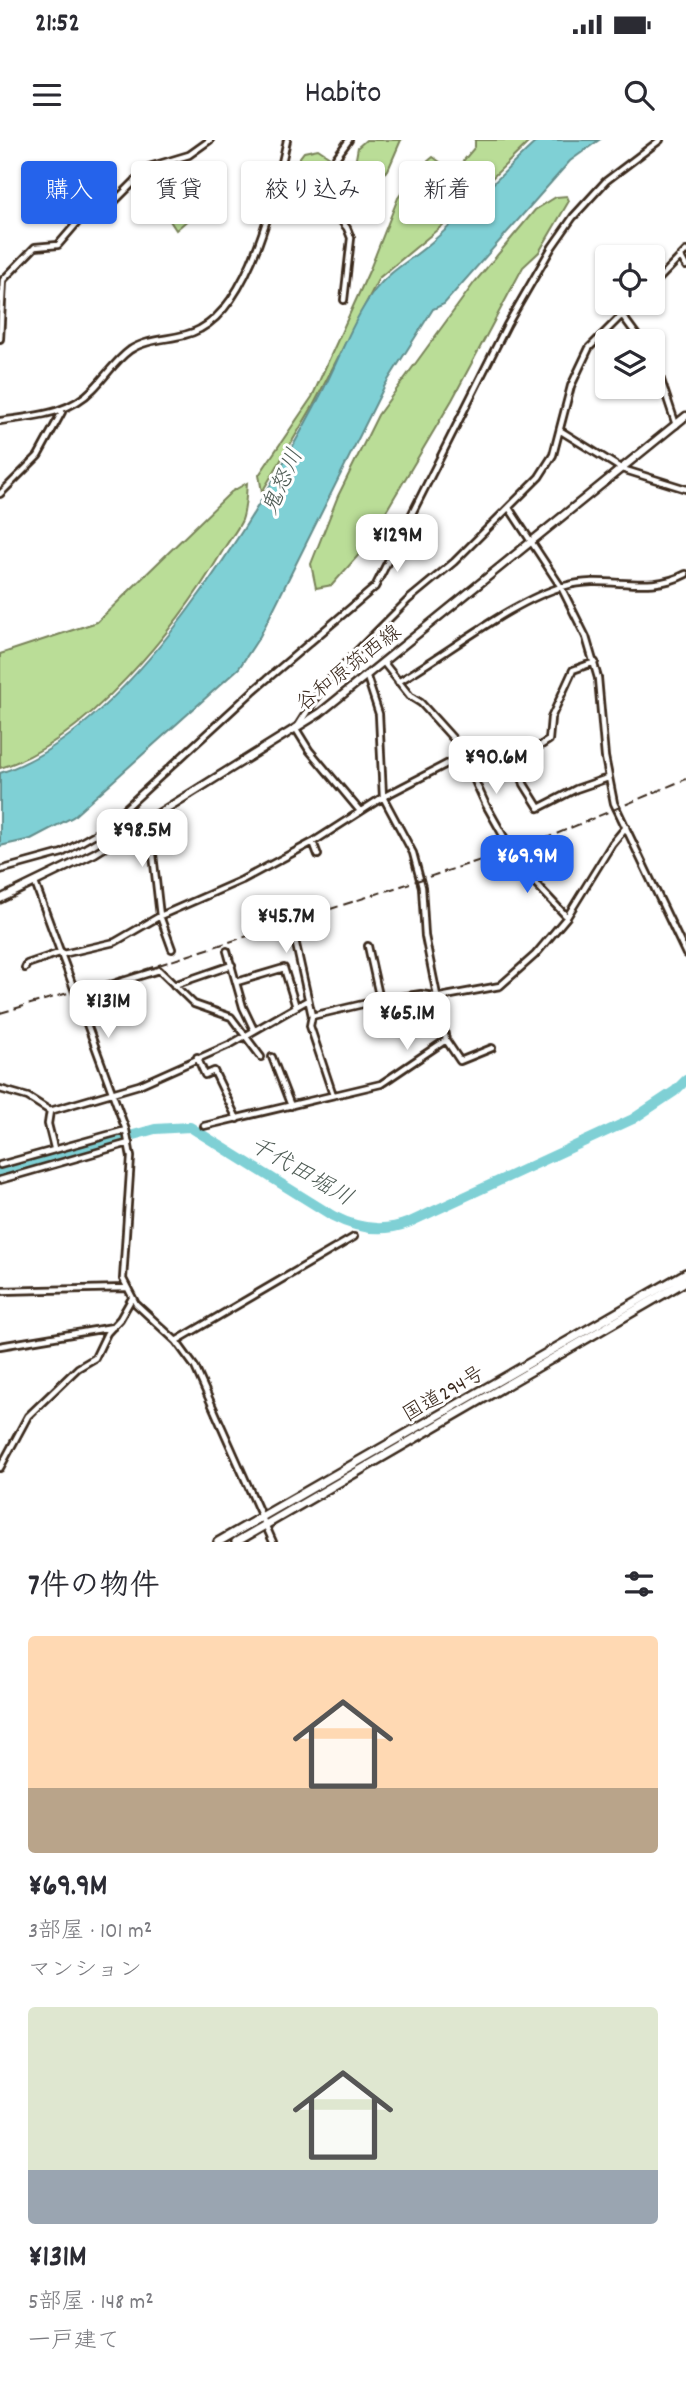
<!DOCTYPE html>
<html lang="ja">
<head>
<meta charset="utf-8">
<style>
  :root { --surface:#fff; --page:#f7f7f7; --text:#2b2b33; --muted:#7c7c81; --accent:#2563eb }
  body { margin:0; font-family:Dekko,"Klee One",sans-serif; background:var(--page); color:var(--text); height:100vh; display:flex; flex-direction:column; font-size:26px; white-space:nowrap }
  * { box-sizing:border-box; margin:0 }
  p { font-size:23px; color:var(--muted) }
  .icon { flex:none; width:38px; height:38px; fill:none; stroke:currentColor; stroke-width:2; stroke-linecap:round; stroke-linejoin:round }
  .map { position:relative; height:1402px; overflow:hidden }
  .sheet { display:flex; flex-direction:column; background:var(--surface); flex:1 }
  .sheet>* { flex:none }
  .hud { position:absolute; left:21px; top:21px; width:644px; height:63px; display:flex; gap:14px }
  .fabs { position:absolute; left:595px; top:105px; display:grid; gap:14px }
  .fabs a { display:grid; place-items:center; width:70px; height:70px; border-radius:7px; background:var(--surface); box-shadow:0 2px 5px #0004; font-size:35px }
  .price { position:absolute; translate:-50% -60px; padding:0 16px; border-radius:14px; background:#fff; color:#222; font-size:23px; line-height:46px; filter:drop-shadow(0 2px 4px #0008) }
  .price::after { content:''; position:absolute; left:50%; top:42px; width:21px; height:16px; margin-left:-10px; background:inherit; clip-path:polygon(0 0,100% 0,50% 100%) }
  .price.selected { background:var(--accent); color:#fff }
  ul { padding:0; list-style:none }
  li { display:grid; align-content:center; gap:14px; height:371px; padding:0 28px }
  li span { display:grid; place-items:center; height:217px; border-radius:7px; color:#555 }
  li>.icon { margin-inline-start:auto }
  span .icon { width:126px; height:126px; fill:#fffc; stroke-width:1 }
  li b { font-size:30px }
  h2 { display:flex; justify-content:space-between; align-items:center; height:84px; padding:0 28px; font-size:30px }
  .pill { padding:0 24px; border-radius:7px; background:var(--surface); box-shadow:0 2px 5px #0004; font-size:24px; line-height:63px }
  .pill.selected { background:var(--accent); color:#fff }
  .status { display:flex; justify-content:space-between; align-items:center; height:49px; padding:0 35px; background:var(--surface); direction:ltr }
  .status svg { height:19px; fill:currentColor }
  header { display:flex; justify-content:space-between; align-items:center; height:91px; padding:0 28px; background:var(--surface); font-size:32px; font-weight:600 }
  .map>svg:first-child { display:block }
  .green { fill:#badd97; stroke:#7a845a; stroke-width:2 }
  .water { fill:#7fd0d5; stroke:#648e8c; stroke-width:2 }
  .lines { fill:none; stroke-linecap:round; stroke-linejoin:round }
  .river { stroke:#7fd0d5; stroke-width:10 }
  .minor-casing { stroke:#3b2a1e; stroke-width:10 }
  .secondary-casing { stroke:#3b2a1e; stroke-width:11 }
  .trunk-casing { stroke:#3b2a1e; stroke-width:12 }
  .minor { stroke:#fff; stroke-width:4.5 }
  .secondary { stroke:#fff; stroke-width:6 }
  .trunk { stroke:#fff; stroke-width:7 }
  .rail { stroke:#3b2a1e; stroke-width:2; stroke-dasharray:10 5; stroke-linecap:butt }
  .labels { text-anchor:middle; stroke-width:6; stroke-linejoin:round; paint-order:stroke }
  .street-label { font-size:21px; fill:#3b2a1e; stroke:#fff }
  .water-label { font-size:23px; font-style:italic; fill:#4f5c55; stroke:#fff }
</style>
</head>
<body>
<div class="status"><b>21:52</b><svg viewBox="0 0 49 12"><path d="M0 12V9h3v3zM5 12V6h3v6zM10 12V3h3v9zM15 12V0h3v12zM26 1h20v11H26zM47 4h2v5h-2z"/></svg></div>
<header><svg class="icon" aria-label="menu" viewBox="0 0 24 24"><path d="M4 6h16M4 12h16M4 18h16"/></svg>Habito<svg class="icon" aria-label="search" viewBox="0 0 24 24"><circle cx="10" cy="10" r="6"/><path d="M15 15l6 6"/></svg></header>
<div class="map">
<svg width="686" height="1402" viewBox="0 0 686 1402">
  <rect width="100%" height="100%" fill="#fff"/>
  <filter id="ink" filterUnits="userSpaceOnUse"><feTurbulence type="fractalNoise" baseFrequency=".0143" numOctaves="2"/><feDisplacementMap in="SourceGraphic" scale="14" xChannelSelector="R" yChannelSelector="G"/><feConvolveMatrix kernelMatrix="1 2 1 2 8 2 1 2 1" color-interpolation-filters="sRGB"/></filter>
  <g filter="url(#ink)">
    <path class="green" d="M366 0H401L388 30 372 42 355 24 358 7Z
      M475 0H531L449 80 379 138 313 266 262 352 259 335 312 257 370 129 398 58 420 28 433 17 454 32 475 7Z
      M318 9 330 17 323 29 277 63 278 46 304 12Z
      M180 40 189 79 176 90 161 67 165 45Z
      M567 56 569 61 539 112 523 127 452 260 363 410 332 445 316 448 311 424 338 356 378 275 474 143 535 70 556 57Z
      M247 343C246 354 246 369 242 380 237 391 228 401 222 412 178 486 85 603 0 628V514L97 482 231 352Z"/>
    <path class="water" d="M538 0H599L570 21 444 164 433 169 385 245 260 496 239 528 73 677 31 699 0 706V633C131 590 256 377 319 258 337 225 352 180 375 150 390 131 409 121 427 106 466 74 500 34 538 0Z"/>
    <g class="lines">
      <path class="river" d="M0 1032 155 989 190 987 333 1076C358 1089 383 1093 410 1082L633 979 675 951 686 940"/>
      <defs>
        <path id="minor" d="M311 43 347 88 351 98 344 160
          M274 67 327 30 349 0
          M681 117 686 126
          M653 145 686 111
          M622 175 641 201
          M0 199 3 140 35 107 58 105 83 76 106 70 149 27 189 15 210 0
          M653 216 676 285
          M0 281C34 276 68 275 93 249 105 237 116 220 130 210 151 196 179 201 200 189 251 162 276 52 287 0
          M561 291 622 329 686 349
          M0 354 38 316 62 272
          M509 368 561 447 586 497 598 538 605 617 614 663 686 814
          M595 522 573 530 551 578 549 600 517 621 524 644 539 668 576 649 608 638
          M384 523 410 556 421 563 458 604 486 665 522 729 567 777
          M367 537 379 574 383 657 413 713 422 747 425 796 446 900 460 921 492 908
          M398 542C447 514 513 460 565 446 607 434 647 455 686 434
          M360 671 309 610 296 589 322 548 354 514 408 460 454 422 539 337 553 315 571 246 589 208 634 163
          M149 679 160 776 172 809
          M313 702 318 715
          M0 730 62 713 102 690 253 551 375 447 507 185 552 107 573 77 606 41 660 0
          M35 743 126 990 131 1017 123 1139 136 1164 176 1201 195 1227 273 1402
          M295 800 312 876 310 886 333 955
          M368 806 380 860
          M227 811 243 867 254 890
          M63 814 115 802 160 776 242 740 313 702 383 657 464 615
          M25 828 27 824 62 812
          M237 842 284 828 296 867
          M174 845 232 825
          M78 855 159 830 194 864 231 877 261 917
          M312 876 380 860 421 854 440 857 500 846 535 815 567 777 612 704 626 687
          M197 917 205 935 214 931 237 979
          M272 917 291 966
          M0 949 28 957 50 971
          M204 986 381 944 446 900
          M54 1008 48 984 50 971 139 945 231 904 308 860
          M0 1025 126 990
          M0 1040 129 1003
          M0 1151 126 1148
          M176 1201 354 1097
          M0 1206 113 1187
          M0 1328 28 1276 78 1228 95 1218 107 1193 120 1179 132 1158"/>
        <path id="secondary" d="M0 759 95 713 320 573 686 276"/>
        <path id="trunk" d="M218 1402 686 1133
          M236 1402 686 1141"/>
      </defs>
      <use href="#minor" class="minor-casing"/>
      <use href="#secondary" class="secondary-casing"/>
      <use href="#trunk" class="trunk-casing"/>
      <use href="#minor" class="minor"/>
      <use href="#secondary" class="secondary"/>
      <use href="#trunk" class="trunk"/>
      <path class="rail" d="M0 873 122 837 542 700 686 639"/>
    </g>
  </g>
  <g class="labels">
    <g class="street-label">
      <text transform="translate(348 527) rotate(-38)" y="7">谷和原筑西線</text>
      <text transform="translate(443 1253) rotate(-30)" y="7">国道294号</text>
    </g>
    <g class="water-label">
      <text transform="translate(281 341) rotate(-66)" y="8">鬼怒川</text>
      <text transform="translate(302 1030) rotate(30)" y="8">千代田堀川</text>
    </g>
  </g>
</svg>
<div class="fabs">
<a><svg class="icon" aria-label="locate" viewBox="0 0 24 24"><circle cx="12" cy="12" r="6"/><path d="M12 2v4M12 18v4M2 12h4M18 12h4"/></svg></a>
<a><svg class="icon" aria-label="layers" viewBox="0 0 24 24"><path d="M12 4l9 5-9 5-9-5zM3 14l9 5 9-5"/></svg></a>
</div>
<b class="price" style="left:397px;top:434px">¥129M</b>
<b class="price" style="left:496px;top:656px">¥90.6M</b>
<b class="price" style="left:142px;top:729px">¥98.5M</b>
<b class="price selected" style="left:527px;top:755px">¥69.9M</b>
<b class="price" style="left:286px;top:815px">¥45.7M</b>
<b class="price" style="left:108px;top:900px">¥131M</b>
<b class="price" style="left:407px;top:912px">¥65.1M</b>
<div class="hud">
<a class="pill selected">購入</a>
<a class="pill">賃貸</a>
<a class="pill">絞り込み</a>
<a class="pill">新着</a>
</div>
</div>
<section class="sheet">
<h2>7件の物件<svg class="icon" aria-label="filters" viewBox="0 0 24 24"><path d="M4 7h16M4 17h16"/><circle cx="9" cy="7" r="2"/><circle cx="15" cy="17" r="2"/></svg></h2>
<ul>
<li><span style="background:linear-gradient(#ffd9b3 70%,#b9a48a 0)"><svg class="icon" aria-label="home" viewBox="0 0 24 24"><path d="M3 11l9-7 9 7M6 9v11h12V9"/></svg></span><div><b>¥69.9M</b><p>3部屋 · 101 m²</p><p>マンション</p></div></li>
<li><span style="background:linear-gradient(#dfe7d0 75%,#9aa5b1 0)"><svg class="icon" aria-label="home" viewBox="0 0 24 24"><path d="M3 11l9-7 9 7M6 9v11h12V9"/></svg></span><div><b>¥131M</b><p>5部屋 · 148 m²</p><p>一戸建て</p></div></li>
</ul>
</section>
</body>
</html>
